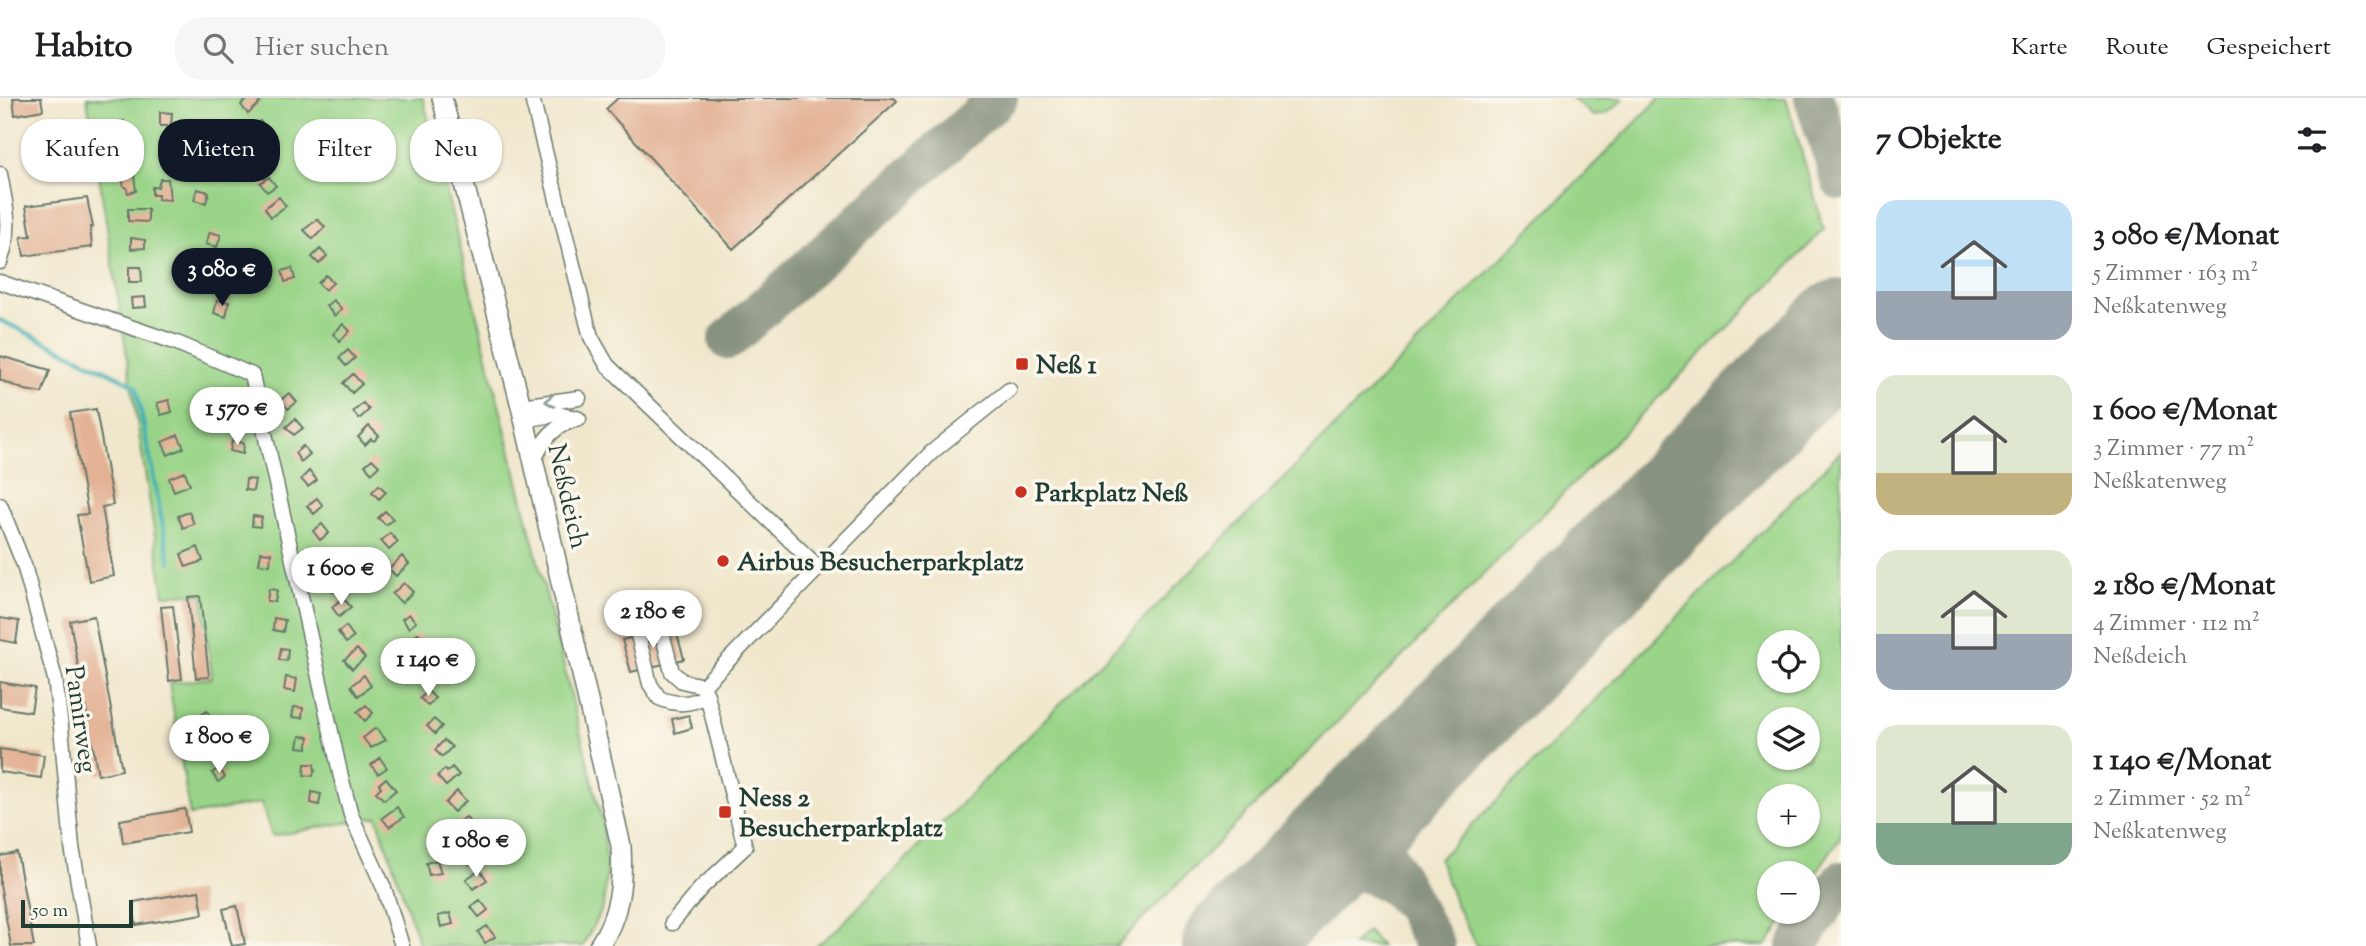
<!DOCTYPE html>
<html lang="de">
<head>
<meta charset="utf-8">
<style>
  :root { --surface:#fff; --page:#f6f6f6; --text:#202124; --muted:#757577; --line:#e0e0e0; --accent:#111827 }
  body { margin:0; font-family:"Sorts Mill Goudy",serif; background:var(--page); color:var(--text); height:100vh; display:flex; flex-direction:column; font-size:26px; white-space:nowrap }
  * { box-sizing:border-box; margin:0 }
  p { font-size:23px; color:var(--muted) }
  .icon { flex:none; width:38px; height:38px; fill:none; stroke:currentColor; stroke-width:2; stroke-linecap:round; stroke-linejoin:round }
  .map { position:relative; flex:1; overflow:hidden }
  .panel { display:flex; flex-direction:column; background:var(--surface); width:525px }
  .panel>* { flex:none }
  .top-card { position:absolute; left:21px; top:21px; width:665px; height:63px; display:flex; gap:14px }
  .fabs { position:absolute; left:1757px; top:532px; display:grid; gap:14px }
  .fabs a { display:grid; place-items:center; width:63px; height:63px; border-radius:50%; background:var(--surface); box-shadow:0 2px 5px #0004; font-size:35px }
  .scale { position:absolute; left:21px; bottom:18px; width:112px; box-sizing:border-box; padding-left:7px; border:4px solid #1f3d34; border-top:0; font-size:19px; line-height:24px; white-space:nowrap; color:#1f3d34; -webkit-text-stroke:5px #fbf7ec; paint-order:stroke }
  .price { position:absolute; translate:-50% -60px; padding:0 16px; border-radius:24px; background:#fff; color:#222; font-size:23px; line-height:46px; filter:drop-shadow(0 2px 4px #0008) }
  .price::after { content:''; position:absolute; left:50%; top:42px; width:21px; height:16px; margin-left:-10px; background:inherit; clip-path:polygon(0 0,100% 0,50% 100%) }
  .price.active { background:var(--accent); color:#fff }
  ul { padding:0; list-style:none }
  li { display:flex; align-items:center; gap:21px; height:175px; padding:0 35px }
  li span { display:grid; place-items:center; flex:none; width:196px; height:140px; border-radius:21px; color:#555 }
  li>.icon { margin-inline-start:auto }
  span .icon { width:84px; height:84px; fill:#fffc; stroke-width:1 }
  li b { font-size:30px }
  h2 { display:flex; justify-content:space-between; align-items:center; height:84px; padding:0 35px; font-size:30px }
  .tag { padding:0 24px; border-radius:28px; background:var(--surface); box-shadow:0 2px 5px #0004; font-size:24px; line-height:63px }
  .tag.active { background:var(--accent); color:#fff }
  header { display:flex; align-items:center; gap:42px; box-sizing:border-box; height:98px; padding:0 35px; background:var(--surface); border-bottom:2px solid var(--line) }
  header strong { font-size:33px }
  nav { display:flex; gap:38px; margin-inline-start:auto; font-size:24px }
  .search { width:490px; height:63px; background:var(--page); display:flex; align-items:center; gap:18px; box-sizing:border-box; padding:0 24px; border-radius:28px; color:var(--muted); font-size:26px }
  main { display:flex; flex:1; min-height:0 }
  .map>svg:first-child { display:block }
  .green { fill:#99d488; stroke:#5c885e; stroke-width:2; fill-rule:evenodd }
  .lines { fill:none; stroke-linecap:round; stroke-linejoin:round }
  .stream { stroke:#3daeb5; stroke-width:4.5 }
  .taxiway { stroke:#889280; stroke-width:40 }
  .runway { stroke:#889280; stroke-width:102 }
  .building { fill:#e3b295 }
  .street-casing { stroke:#687869; stroke-width:17 }
  .secondary-casing { stroke:#687869; stroke-width:22 }
  .street { stroke:#fff; stroke-width:14 }
  .secondary { stroke:#fff; stroke-width:19 }
  .oneway { stroke:#8f9e9a }
  .poi-dot { fill:#c8321e; stroke:#fbf7ec; stroke-width:2.5 }
  .labels { text-anchor:middle; stroke-width:7; stroke-linejoin:round; paint-order:stroke }
  .poi-label { font-size:26px; font-weight:bold; fill:#1f3d34; stroke:#fbf7ec; text-anchor:start }
  .street-label { font-size:26px; fill:#1f3d34; stroke:#fbf7ec }
</style>
</head>
<body>
<header>
<strong>Habito</strong>
<div class="search"><svg class="icon" aria-label="search" viewBox="0 0 24 24"><circle cx="10" cy="10" r="6"/><path d="M15 15l6 6"/></svg>Hier suchen</div>
<nav><a>Karte</a><a>Route</a><a>Gespeichert</a></nav>
</header>
<main>
<div class="map">
<svg width="1841" height="848" viewBox="0 0 1841 848">
  <rect width="100%" height="100%" fill="#fbf7ec"/>
  <filter id="ink" filterUnits="userSpaceOnUse"><feTurbulence type="fractalNoise" baseFrequency=".0143" numOctaves="2"/><feDisplacementMap in="SourceGraphic" scale="14" xChannelSelector="R" yChannelSelector="G"/><feConvolveMatrix kernelMatrix="1 2 1 2 8 2 1 2 1" color-interpolation-filters="sRGB"/></filter>
  <filter id="wash" filterUnits="userSpaceOnUse"><feTurbulence type="fractalNoise" baseFrequency=".00686" numOctaves="4" result="noise"/><feDisplacementMap in="SourceGraphic" scale="28" xChannelSelector="R" yChannelSelector="G"/><feGaussianBlur stdDeviation="1.57" result="paint"/><feColorMatrix in="noise" values="0 0 0 0 0 0 0 0 0 0 0 0 0 0 0 0 0 1.4 0 .05"/><feComposite in="paint" operator="in"/></filter>
  <g filter="url(#wash)">
    <rect width="100%" height="100%" fill="#f0e7cc"/>
    <path class="green" d="M87 0H423L603 726 607 771 603 809 583 848H420L377 719 272 738 261 705 190 717 169 585 212 580 202 496 164 497Z
      M1572 0H1624C1615 9 1607 18 1593 18Z
      M1660 0H1786L1824 132 1116 848H816L838 830Z
      M1841 353V738L1808 787V775H1769V814H1789L1766 848H1476L1455 804 1439 761ZM1769 544H1808V583H1769ZM1769 621H1808V660H1769ZM1808 698V737H1769V698Z
      M1367 833 1381 848H1352Z"/>
    <g class="lines">
      <path class="stream" d="M0 222 127 283 136 289 170 464"/>
      <path class="taxiway" d="M1814 0 1841 82
        M728 242 998 0
        M1383 696C1371 713 1371 719 1377 739L1435 848
        M1299 781C1343 769 1374 766 1408 801
        M1797 848 1841 783"/>
      <path class="runway" d="M1233 848 1841 232"/>
    </g>
    <g id="blocks">
      <path class="building" d="M13 0H41L43 12 15 17Z
        M249 0H256L260 5 248 16 241 7Z
        M618 0H894L897 3 733 151 606 11Z
        M160 14 172 15 171 28H160Z
        M124 23 125 32 113 34 111 24Z
        M260 23 267 32 254 42 247 33Z
        M266 49 273 58 260 68 254 59Z
        M133 68 136 93 128 95 126 89H124L120 71Z
        M269 79 276 88 267 94 260 85Z
        M160 81H168L170 102 158 101V97H152V89H158Z
        M197 91 209 94 206 105 194 102Z
        M279 99 286 108 271 119 265 110Z
        M87 100 93 129H90L92 149 24 158 21 139 31 138 26 108Z
        M128 111H148V124L128 123Z
        M317 121 325 129 313 141 304 132Z
        M210 134 221 137 217 149 206 146Z
        M131 140 145 142V150L131 151Z
        M320 151 327 158 319 166 312 159Z
        M129 169H141L142 184H129Z
        M212 170 228 174 225 186 209 182Z
        M292 170 295 181 285 184 282 173Z
        M268 174 271 187 260 190 257 176Z
        M326 177 333 185 325 192 318 185Z
        M145 199 146 209 132 210 131 200Z
        M217 202 229 204 226 219 214 215Z
        M333 202 342 211 335 218 326 208Z
        M343 226 350 233 340 243 333 236Z
        M348 252 355 260 346 268 339 260Z
        M0 258 50 272 42 295 25 292 0 282Z
        M353 276 362 286 352 295 343 285Z
        M289 295 297 304 288 311 281 302Z
        M169 302 172 314 161 317 157 305Z
        M225 304 237 307 234 317 222 315Z
        M363 305 369 312 359 321 353 314Z
        M96 311 113 407 102 409 114 478 89 483 77 417 88 416 70 315Z
        M295 321 303 330 294 337 286 329Z
        M369 328 379 338 374 343 371 341 365 347 358 339Z
        M178 337 184 350 168 357 162 344Z
        M232 343 244 345 243 356 230 353Z
        M303 348 310 356 301 364 295 355Z
        M372 361 379 368 372 375 365 367Z
        M309 373 317 382 308 389 301 381Z
        M185 374 190 387 174 393 169 380Z
        M246 381 255 382 253 393 245 392Z
        M379 387 386 394 379 401 372 394Z
        M317 400 323 408 314 416 307 408Z
        M385 413 393 421 386 427 378 420Z
        M189 414 194 426 183 430 178 418Z
        M253 418 262 419 260 429 252 428Z
        M322 426 329 435 320 442 313 433Z
        M390 435 398 444 389 452 381 443Z
        M198 449 203 463 186 469 181 456Z
        M329 453 336 461 327 469 320 460Z
        M261 454 271 455 270 467 259 466Z
        M402 458 409 466 396 478 389 471Z
        M335 479 342 487 333 494 326 486Z
        M404 485 413 494 402 505 392 496Z
        M269 491 277 492 275 504 267 503Z
        M200 498 209 579 196 580 188 499Z
        M343 500 351 509 339 519 332 509Z
        M173 508 182 581 169 583 161 509Z
        M409 516 416 524 409 530 402 521Z
        M94 518 122 672 98 677 70 523Z
        M0 520 19 523 16 545 0 542Z
        M274 520 285 522 283 534 273 532Z
        M346 528 354 539 346 545 338 534Z
        M675 529 684 561 631 574 622 542Z
        M418 535 429 547 415 557 406 547Z
        M281 550 288 551 287 563 279 562Z
        M357 551 365 560 352 571 344 562Z
        M429 561 438 572 428 582 426 579 422 583 415 575Z
        M364 577 371 588 358 598 351 588Z
        M286 579 297 581 295 594 284 592Z
        M0 584 35 590 31 614 0 609Z
        M428 593 435 600 428 608 420 600Z
        M366 607 373 615 365 623 357 614Z
        M294 609 303 610 302 620 292 619Z
        M207 613 213 623 204 629 198 619Z
        M689 617 692 630 675 635 672 621Z
        M434 621 442 628 435 636 427 628Z
        M376 630 386 642 371 650 363 640Z
        M300 638 309 639 307 650 298 649Z
        M212 641 219 651 210 657 204 646Z
        M444 642 452 649 442 659 435 652Z
        M0 651 44 657 41 680 0 674Z
        M380 660 387 670 378 676 371 667Z
        M305 666H314L315 673H314L313 678 304 677Z
        M452 669 459 677 446 688 437 678 445 671 447 674Z
        M219 670 225 679 218 684 212 675Z
        M386 680 396 692 384 702 376 694 381 689 379 686Z
        M457 693 466 703 454 714 445 705Z
        M312 694 321 696 319 707 311 705Z
        M397 709 404 719 389 729 382 720Z
        M185 711 189 734 123 745 120 722Z
        M466 719 473 729 459 740 451 730Z
        M475 746 483 757 469 766 461 755Z
        M17 755 34 848H11L0 786V758Z
        M437 762 441 775 429 777 426 765Z
        M480 772 487 782 473 791 466 781Z
        M199 793 203 816 136 827 133 804Z
        M480 802 488 812 479 819 471 809Z
        M237 808 245 846 232 848 223 811Z
        M450 815 453 826 441 829 438 818Z
        M487 828 495 839 485 845 478 834Z"/>
    </g>
  </g>
  <g filter="url(#ink)">
    <use href="#blocks" fill-opacity="0" stroke="#687869" stroke-width="2"/>
    <g class="lines">
      <defs>
        <path id="street" d="M532 0 587 224 591 239 607 267 818 469
          M0 76C6 112 13 128 0 164
          M0 184 177 245 252 277 341 679 351 717 384 790 402 848
          M521 308 579 300
          M525 322 557 316 577 320
          M534 363C543 341 555 326 579 321
          M0 407 24 467 55 581 61 629 72 749 89 848
          M659 523 672 574 682 583 703 588 707 597 745 749 701 790 672 825
          M636 529 650 586 659 600C675 607 692 607 707 597
          M703 588 932 354 1009 292"/>
        <path id="secondary" d="M442 0 521 308 621 748C623 784 620 817 599 848"/>
      </defs>
      <use href="#street" class="street-casing"/>
      <use href="#secondary" class="secondary-casing"/>
      <use href="#street" class="street"/>
      <use href="#secondary" class="secondary"/>
    </g>
    <defs><path id="oneway-chevron" d="M-2-3.5L2.5 0L-2 3.5" fill="none" stroke-width="1.6" stroke-linecap="round" stroke-linejoin="round" transform="scale(1.75)"/></defs>
    <use class="oneway" href="#oneway-chevron" transform="translate(550 303) rotate(173)"/>
  </g>
  <g class="poi-dot">
    <rect x="1015" y="259" width="14" height="14" rx="3.5"/>
    <circle cx="1021" cy="394" r="7"/>
    <circle cx="723" cy="463" r="7"/>
    <rect x="718" y="707" width="14" height="14" rx="3.5"/>
  </g>
  <g class="labels">
    <g class="poi-label">
      <text x="1036" y="275">Neß 1</text>
      <text x="1035" y="403">Parkplatz Neß</text>
      <text x="737" y="472">Airbus Besucherparkplatz</text>
      <text x="739" y="708">Ness 2<tspan x="739" dy="30">Besucherparkplatz</tspan></text>
    </g>
    <g class="street-label">
      <text transform="translate(569 398) rotate(77)" y="9">Neßdeich</text>
      <text transform="translate(82 621) rotate(82)" y="9">Pamirweg</text>
    </g>
  </g>
</svg>
<div class="fabs">
<a><svg class="icon" aria-label="locate" viewBox="0 0 24 24"><circle cx="12" cy="12" r="6"/><path d="M12 2v4M12 18v4M2 12h4M18 12h4"/></svg></a>
<a><svg class="icon" aria-label="layers" viewBox="0 0 24 24"><path d="M12 4l9 5-9 5-9-5zM3 14l9 5 9-5"/></svg></a>
<a>+</a>
<a>−</a>
</div>
<div class="scale">50 m</div>
<b class="price active" style="left:222px;top:210px">3 080 €</b>
<b class="price" style="left:237px;top:349px">1 570 €</b>
<b class="price" style="left:341px;top:509px">1 600 €</b>
<b class="price" style="left:653px;top:552px">2 180 €</b>
<b class="price" style="left:428px;top:600px">1 140 €</b>
<b class="price" style="left:219px;top:677px">1 800 €</b>
<b class="price" style="left:476px;top:781px">1 080 €</b>
<div class="top-card">
<a class="tag">Kaufen</a>
<a class="tag active">Mieten</a>
<a class="tag">Filter</a>
<a class="tag">Neu</a>
</div>
</div>
<section class="panel">
<h2>7 Objekte<svg class="icon" aria-label="filters" viewBox="0 0 24 24"><path d="M4 7h16M4 17h16"/><circle cx="9" cy="7" r="2"/><circle cx="15" cy="17" r="2"/></svg></h2>
<ul>
<li><span style="background:linear-gradient(#bfe0f5 65%,#9aa5b1 0)"><svg class="icon" aria-label="home" viewBox="0 0 24 24"><path d="M3 11l9-7 9 7M6 9v11h12V9"/></svg></span><div><b>3 080 €/Monat</b><p>5 Zimmer · 163 m²</p><p>Neßkatenweg</p></div></li>
<li><span style="background:linear-gradient(#dfe7d0 70%,#c2b280 0)"><svg class="icon" aria-label="home" viewBox="0 0 24 24"><path d="M3 11l9-7 9 7M6 9v11h12V9"/></svg></span><div><b>1 600 €/Monat</b><p>3 Zimmer · 77 m²</p><p>Neßkatenweg</p></div></li>
<li><span style="background:linear-gradient(#dfe7d0 60%,#9aa5b1 0)"><svg class="icon" aria-label="home" viewBox="0 0 24 24"><path d="M3 11l9-7 9 7M6 9v11h12V9"/></svg></span><div><b>2 180 €/Monat</b><p>4 Zimmer · 112 m²</p><p>Neßdeich</p></div></li>
<li><span style="background:linear-gradient(#dfe7d0 70%,#7fa58c 0)"><svg class="icon" aria-label="home" viewBox="0 0 24 24"><path d="M3 11l9-7 9 7M6 9v11h12V9"/></svg></span><div><b>1 140 €/Monat</b><p>2 Zimmer · 52 m²</p><p>Neßkatenweg</p></div></li>
</ul>
</section>
</main>
</body>
</html>
